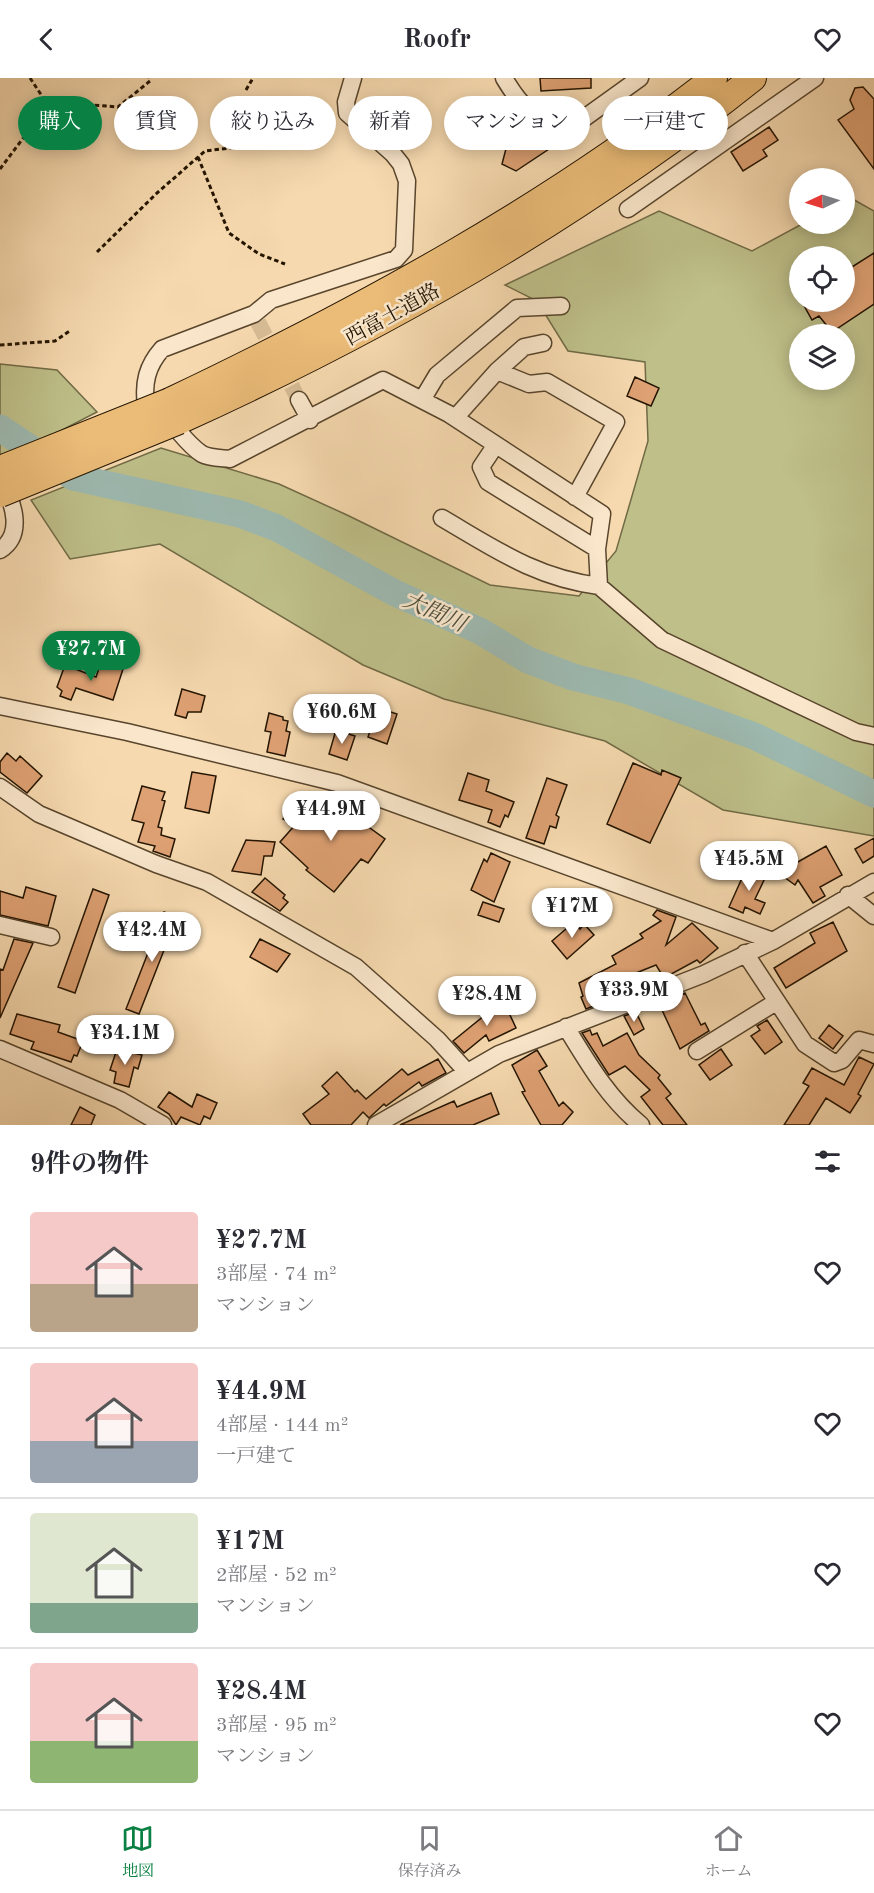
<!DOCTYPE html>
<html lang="ja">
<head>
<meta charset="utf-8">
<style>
  :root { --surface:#fff; --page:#f2f2f3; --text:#2b2b33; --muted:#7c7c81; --line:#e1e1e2; --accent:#0b8043 }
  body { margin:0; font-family:"Old Standard TT","Noto Serif JP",serif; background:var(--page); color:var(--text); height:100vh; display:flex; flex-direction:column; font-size:22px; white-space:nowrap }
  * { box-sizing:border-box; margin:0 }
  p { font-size:20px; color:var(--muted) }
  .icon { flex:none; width:33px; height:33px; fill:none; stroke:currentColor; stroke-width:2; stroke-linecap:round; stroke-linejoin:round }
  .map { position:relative; height:1047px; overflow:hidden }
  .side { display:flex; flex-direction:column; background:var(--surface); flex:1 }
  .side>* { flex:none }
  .banner { position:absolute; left:18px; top:18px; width:838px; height:54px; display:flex; gap:12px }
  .needle { width:39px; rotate:266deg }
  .buttons { position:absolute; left:789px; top:90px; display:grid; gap:12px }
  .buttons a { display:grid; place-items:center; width:66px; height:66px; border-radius:50%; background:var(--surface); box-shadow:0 3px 15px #0003; font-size:30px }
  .price { position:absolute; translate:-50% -51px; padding:0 14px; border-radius:21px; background:#fff; color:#222; font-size:20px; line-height:39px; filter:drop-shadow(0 2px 3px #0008) }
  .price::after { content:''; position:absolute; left:50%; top:36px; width:18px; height:14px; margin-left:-9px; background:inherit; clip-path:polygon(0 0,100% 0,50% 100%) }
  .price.selected { background:var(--accent); color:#fff }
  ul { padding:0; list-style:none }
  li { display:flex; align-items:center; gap:18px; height:150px; padding:0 30px }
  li+li { border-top:2px solid var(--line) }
  li span { display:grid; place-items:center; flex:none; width:168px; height:120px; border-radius:6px; color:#555 }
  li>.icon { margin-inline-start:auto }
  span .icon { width:72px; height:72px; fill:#fffc; stroke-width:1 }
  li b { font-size:26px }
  h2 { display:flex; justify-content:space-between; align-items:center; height:72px; padding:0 30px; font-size:26px }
  .tag { padding:0 21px; border-radius:27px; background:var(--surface); box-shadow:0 3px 15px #0003; font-size:21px; line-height:54px }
  .tag.selected { background:var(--accent); color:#fff }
  header { display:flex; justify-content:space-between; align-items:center; height:78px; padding:0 30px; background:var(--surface); font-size:27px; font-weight:700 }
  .tab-bar { display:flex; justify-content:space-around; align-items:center; height:84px; border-top:2px solid var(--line); background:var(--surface); font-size:16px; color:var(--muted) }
  .tab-bar a { display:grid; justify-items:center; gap:3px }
  .tab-bar .selected { color:var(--accent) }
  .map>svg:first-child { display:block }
  .green { fill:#bebf89; stroke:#706a45; stroke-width:1.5; fill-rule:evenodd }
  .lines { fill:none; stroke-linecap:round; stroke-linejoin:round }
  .river { stroke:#9db9b0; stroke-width:27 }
  .building { fill:#dea173; stroke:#231401; stroke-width:1.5 }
  .minor-tunnel { stroke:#d6bb95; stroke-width:16; stroke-dasharray:16 8; stroke-linecap:butt }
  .minor-casing { stroke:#58452c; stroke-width:19 }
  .highway-casing { stroke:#231401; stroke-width:28 }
  .path { stroke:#231401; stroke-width:3; stroke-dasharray:4.5 3; stroke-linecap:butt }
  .minor { stroke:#f9e6cb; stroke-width:16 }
  .highway { stroke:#ebbc78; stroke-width:26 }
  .highway-bridge-casing { stroke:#231401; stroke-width:28; stroke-linecap:butt }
  .highway-bridge { stroke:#ebbc78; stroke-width:26 }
  .labels { text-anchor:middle; stroke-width:5; stroke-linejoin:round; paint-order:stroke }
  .street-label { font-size:21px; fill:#231401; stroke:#f9e6cb }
  .water-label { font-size:22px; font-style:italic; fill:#4e4e3e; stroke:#f9e6cb }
</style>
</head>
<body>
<header><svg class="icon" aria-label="back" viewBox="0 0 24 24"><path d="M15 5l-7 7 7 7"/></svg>Roofr<svg class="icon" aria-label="heart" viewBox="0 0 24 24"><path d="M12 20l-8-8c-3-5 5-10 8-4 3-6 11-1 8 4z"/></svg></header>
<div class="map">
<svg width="874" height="1047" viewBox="0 0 874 1047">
  <rect width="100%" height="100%" fill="#f6d9af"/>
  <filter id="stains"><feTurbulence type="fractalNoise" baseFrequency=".00333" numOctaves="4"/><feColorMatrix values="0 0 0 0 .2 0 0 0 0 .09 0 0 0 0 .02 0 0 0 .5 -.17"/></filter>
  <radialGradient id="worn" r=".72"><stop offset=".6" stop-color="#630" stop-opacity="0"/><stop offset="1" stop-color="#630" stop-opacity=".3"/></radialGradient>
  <path class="green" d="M849 119 874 133V758L723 732 605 663 444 621 363 587 160 466 70 481 31 422 161 370 279 406 347 437 490 507 579 518 616 473 648 363 645 284 568 273 537 223 505 207 659 133 752 173 802 146H844L845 122ZM800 178H844V224H800ZM800 256H844V302H800Z
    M0 286 57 292 97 334 0 384Z"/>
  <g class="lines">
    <path class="river" d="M0 350 73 399 240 436 277 450 395 515 480 553 528 582 573 599 629 613 754 658 874 716"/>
  </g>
  <path class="building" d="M540 0H591V10L541 13Z
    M863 9 874 21V91L838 42 854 31 850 22 855 10Z
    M515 36 537 47 557 52 552 69 516 93 502 86Z
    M769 49 778 62 763 72 767 78 743 93 731 74Z
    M874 175V226L832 254 819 238 812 242 802 224H844V194Z
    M635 299 659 310 651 328 627 318Z
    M101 584 123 591 113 622 76 610 71 622 60 618 62 613 57 609 65 587 96 599Z
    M182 611 205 618 201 634H188L186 640 175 637Z
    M378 630 397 636 387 666 368 659Z
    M269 635 283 639V642L288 643 286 653 290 654 285 678 267 674 271 654 265 653Z
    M336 652 355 658 347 682 329 676Z
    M7 675 16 683 20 678 42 698 27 715 0 694V684Z
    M633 685 661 697 662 692 681 700 650 765 607 746Z
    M192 694 216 698 209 735 185 730Z
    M468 695 489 702 486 713 514 724 508 739 505 737 500 749 488 744 492 732 459 722Z
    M547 700 567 707 556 737 559 739 556 750 550 748 544 766 526 760Z
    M142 708 165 714 162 722 165 723 158 749 162 750 161 757 175 761 170 779 153 773 155 768 138 764 144 745 132 742Z
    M333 717 352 723 348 734 385 761 368 785 361 781 334 814 306 792 308 790 280 764 295 747 283 741 290 728 322 741Z
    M874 760V778L863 785 855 771Z
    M246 762 275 764 272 778H264L261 797 232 793Z
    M826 768 842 797 820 809 825 818 813 825 798 802 795 807 780 796 791 781 796 785Z
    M491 775 510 784 494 824 471 812 484 781 487 784Z
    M747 789 766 798 755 821 765 825 760 836 745 829 743 835 729 829Z
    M265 800 285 817 283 820 288 824 280 833 252 814Z
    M26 809 56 818 48 848 0 837V813L23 820Z
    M93 811 109 817 75 915 58 909Z
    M483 824 504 831 499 844 478 837Z
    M657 832 676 839 666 867 692 845 718 870 700 885 697 882 664 900 656 887 631 897 611 909 616 919 586 931 581 919 583 918 579 905 616 886 612 878 643 860 640 856 661 843 653 837Z
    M164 834 177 839 139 936 126 931Z
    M574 844 580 851 584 846 594 857 567 881 552 863Z
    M833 844 847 873 786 910 774 890 815 865 810 855Z
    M14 861 33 865 0 940V891L3 892Z
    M260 861 290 876 277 894 250 879Z
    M685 915 701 947 705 945 709 953 680 971 662 932 667 930 664 924Z
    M503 922 516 950 489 963 486 957 464 975 453 963 485 937 482 932Z
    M636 934 644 951 634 957 624 938Z
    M17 936 60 947 58 954 83 963 77 978 74 977 71 984 50 977 31 971 34 964 10 956Z
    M767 942 782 964 765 976 751 958 760 952 757 948Z
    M829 947 843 958 833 971 819 960Z
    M590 952 592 957 597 955 603 968 627 955 639 977 660 997 658 1000 671 1016 666 1020 687 1047H663L641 1019 650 1012 625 988 609 997 582 955Z
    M117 971 142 977 138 991 134 989 129 1009 114 1005 116 994 110 992Z
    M721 971 732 987 710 1002 699 987Z
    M537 972 547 988 539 993 559 1028 563 1024 573 1034 562 1047H541L522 1014 525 1013 512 987Z
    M859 979 874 986 858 1016 861 1018 850 1035 826 1020 809 1047H784L809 1008 803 1005 812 990 844 1007Z
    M438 981 446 995 422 1008 419 1004 386 1028 384 1026 369 1040 363 1034 351 1047H311L303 1036 329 1016 322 1008 337 994 355 1014 357 1012 366 1021 402 991 408 997Z
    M169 1014 192 1029 197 1016 217 1025 210 1041 204 1038 200 1047 181 1039 176 1047 169 1036 158 1029Z
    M491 1015 499 1036 473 1047H400L454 1023 457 1029Z
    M80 1029 95 1037 91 1047H71Z"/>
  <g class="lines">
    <path class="minor-tunnel" d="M258 244 299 322"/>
    <defs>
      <path id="minor" d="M353 0 346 24 347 35 393 76 401 86 407 103 404 172 396 181 271 222 254 236 162 271C147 288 143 305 146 327 172 336 180 362 202 376 209 380 222 380 230 381L383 302 449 336 602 436 597 471 599 508 662 562 856 654 874 658
        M504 0C528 40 533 36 576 46L640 0
        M628 131 815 0
        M497 293 524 269 543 265
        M299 322 310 342
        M422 322 437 297 517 230 561 228
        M455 340 497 293 529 306 547 304 616 344 575 419
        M495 368 481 389 488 404 597 471
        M442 440C495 471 536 500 599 508
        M0 472C24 457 14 424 1 405
        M0 628 127 654 337 705 773 863
        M0 709 39 736 156 786 207 804 356 889 437 961 467 994
        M848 817 874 838
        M0 847 51 859
        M745 875 805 966 834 985 842 982 859 962 874 966
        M566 949C588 985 608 1020 641 1047
        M0 971 120 1022 163 1047
        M697 973 776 924
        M376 1047 499 976 704 896 773 863 874 804"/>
      <path id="highway" d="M170 323C361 232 547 131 714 0
        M179 343C382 251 579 139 753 0"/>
    </defs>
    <use href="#minor" class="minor-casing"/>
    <use href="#highway" class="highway-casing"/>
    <path class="path" d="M30 0 48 27
      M246 12 253 0
      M198 79 229 155 259 176 285 186
      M0 91 48 27 55 24 118 29 150 3 149 0
      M97 174 157 115 205 73 246 68 273 49 333 41
      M0 267 55 263 71 252"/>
    <use href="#minor" class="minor"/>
    <use href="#highway" class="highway"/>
    <defs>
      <path id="highway-bridge" d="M0 391 170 323
        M0 416 179 343"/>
    </defs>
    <use href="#highway-bridge" class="highway-bridge-casing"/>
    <use href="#highway-bridge" class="highway-bridge"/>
  </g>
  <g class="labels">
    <g class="street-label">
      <text transform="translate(392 236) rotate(-29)" y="7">西富士道路</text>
    </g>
    <g class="water-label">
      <text transform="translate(435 533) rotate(24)" y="8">大間川</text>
    </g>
  </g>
  <rect width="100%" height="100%" filter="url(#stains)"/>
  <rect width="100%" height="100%" fill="url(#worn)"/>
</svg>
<div class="buttons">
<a><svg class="needle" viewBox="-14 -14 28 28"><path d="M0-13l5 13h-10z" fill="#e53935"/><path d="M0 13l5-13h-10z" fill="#7c7c81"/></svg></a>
<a><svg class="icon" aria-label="locate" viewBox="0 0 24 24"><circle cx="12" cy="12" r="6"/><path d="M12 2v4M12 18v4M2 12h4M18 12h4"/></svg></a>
<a><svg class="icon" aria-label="layers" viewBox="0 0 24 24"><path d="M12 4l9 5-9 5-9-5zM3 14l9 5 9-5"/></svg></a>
</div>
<b class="price selected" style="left:91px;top:604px">¥27.7M</b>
<b class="price" style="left:342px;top:667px">¥60.6M</b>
<b class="price" style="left:331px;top:764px">¥44.9M</b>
<b class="price" style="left:749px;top:814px">¥45.5M</b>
<b class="price" style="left:572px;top:861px">¥17M</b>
<b class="price" style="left:152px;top:885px">¥42.4M</b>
<b class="price" style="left:634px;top:945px">¥33.9M</b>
<b class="price" style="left:487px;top:949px">¥28.4M</b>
<b class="price" style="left:125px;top:988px">¥34.1M</b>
<div class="banner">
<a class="tag selected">購入</a>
<a class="tag">賃貸</a>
<a class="tag">絞り込み</a>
<a class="tag">新着</a>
<a class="tag">マンション</a>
<a class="tag">一戸建て</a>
</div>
</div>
<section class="side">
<h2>9件の物件<svg class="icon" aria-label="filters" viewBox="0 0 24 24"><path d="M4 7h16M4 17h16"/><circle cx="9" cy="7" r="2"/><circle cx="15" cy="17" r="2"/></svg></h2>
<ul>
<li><span style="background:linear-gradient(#f6c9c9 60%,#b9a48a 0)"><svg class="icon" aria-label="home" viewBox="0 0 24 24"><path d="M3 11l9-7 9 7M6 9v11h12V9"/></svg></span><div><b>¥27.7M</b><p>3部屋 · 74 m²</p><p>マンション</p></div><svg class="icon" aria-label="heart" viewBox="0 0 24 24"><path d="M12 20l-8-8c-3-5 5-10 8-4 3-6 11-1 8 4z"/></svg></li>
<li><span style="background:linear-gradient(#f6c9c9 65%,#9aa5b1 0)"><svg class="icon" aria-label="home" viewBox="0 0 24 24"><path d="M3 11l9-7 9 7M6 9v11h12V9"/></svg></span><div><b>¥44.9M</b><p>4部屋 · 144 m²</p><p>一戸建て</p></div><svg class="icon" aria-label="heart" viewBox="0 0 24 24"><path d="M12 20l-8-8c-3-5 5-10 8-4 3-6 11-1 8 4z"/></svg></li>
<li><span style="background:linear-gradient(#dfe7d0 75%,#7fa58c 0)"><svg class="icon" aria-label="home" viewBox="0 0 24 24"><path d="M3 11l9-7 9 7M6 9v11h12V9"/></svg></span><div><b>¥17M</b><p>2部屋 · 52 m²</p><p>マンション</p></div><svg class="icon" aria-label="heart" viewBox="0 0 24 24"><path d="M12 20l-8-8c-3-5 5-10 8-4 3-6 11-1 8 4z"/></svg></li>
<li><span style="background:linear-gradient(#f6c9c9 65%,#8fb573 0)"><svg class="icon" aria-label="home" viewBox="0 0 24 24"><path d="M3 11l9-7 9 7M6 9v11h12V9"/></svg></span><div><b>¥28.4M</b><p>3部屋 · 95 m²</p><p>マンション</p></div><svg class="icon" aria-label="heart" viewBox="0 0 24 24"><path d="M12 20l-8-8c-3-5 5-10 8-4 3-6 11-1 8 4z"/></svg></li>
</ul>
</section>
<nav class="tab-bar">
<a class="selected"><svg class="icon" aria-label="map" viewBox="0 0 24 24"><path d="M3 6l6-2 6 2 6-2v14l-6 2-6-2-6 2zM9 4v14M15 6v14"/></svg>地図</a>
<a><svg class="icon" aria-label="saved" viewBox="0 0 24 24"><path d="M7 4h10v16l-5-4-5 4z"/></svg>保存済み</a>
<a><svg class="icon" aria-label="home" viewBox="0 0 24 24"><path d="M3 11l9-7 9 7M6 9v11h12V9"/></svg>ホーム</a>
</nav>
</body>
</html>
